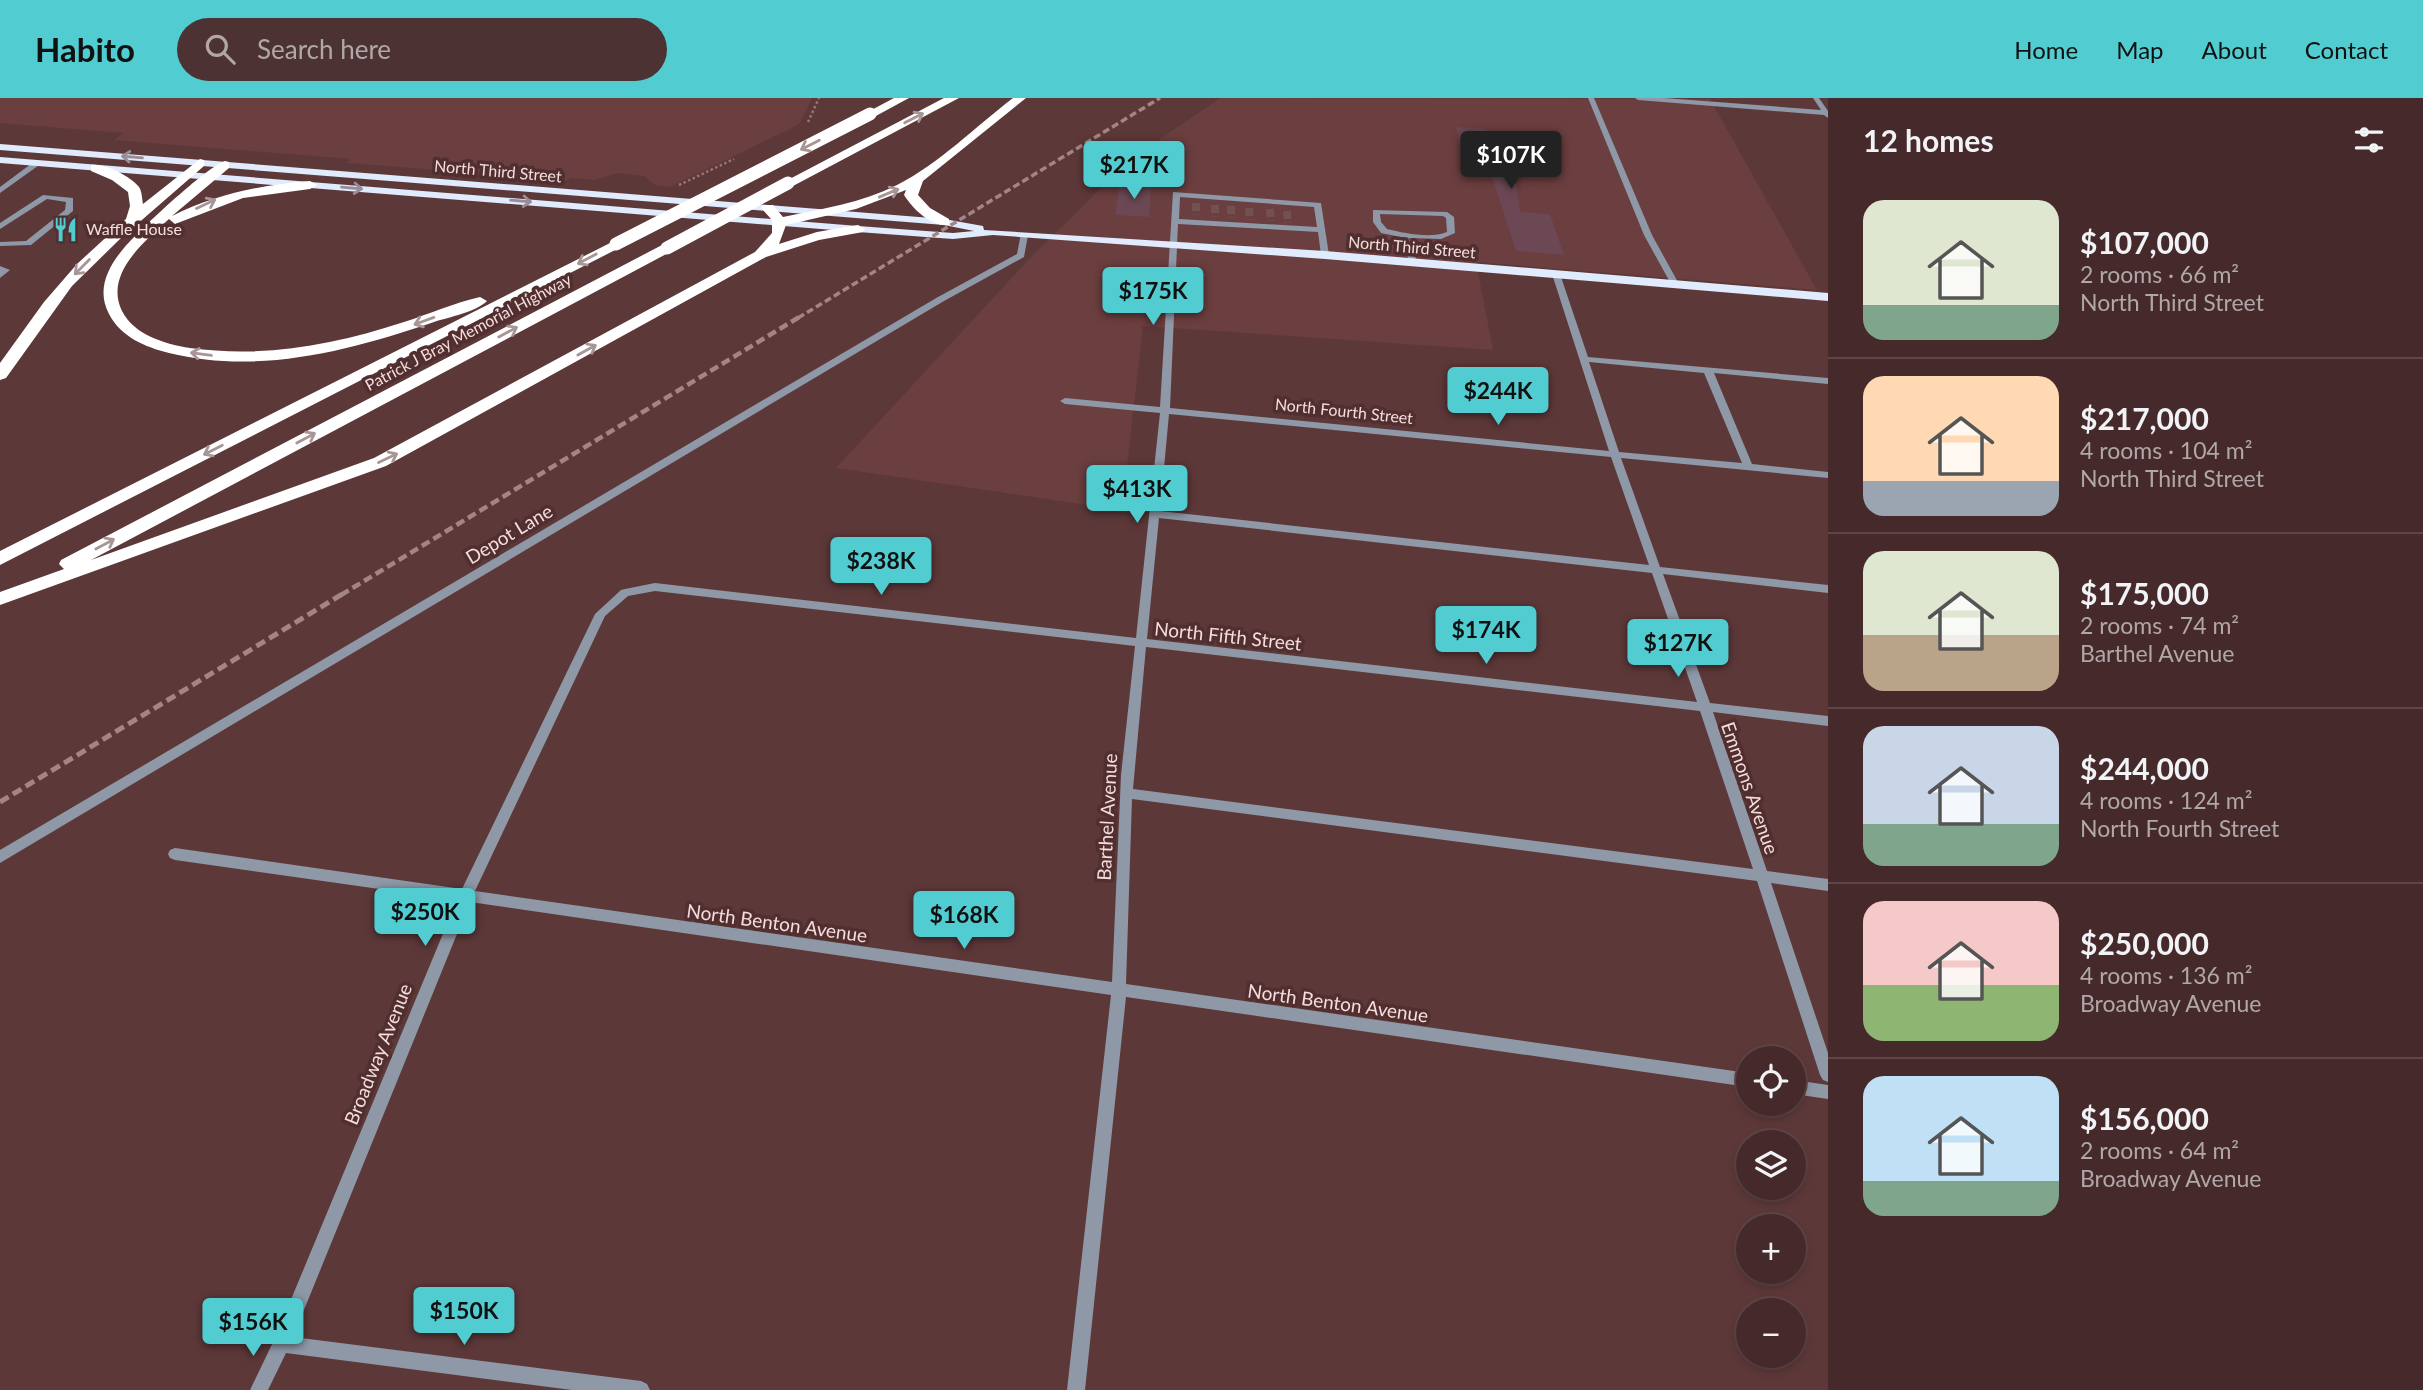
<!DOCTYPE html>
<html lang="en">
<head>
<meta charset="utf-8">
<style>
  :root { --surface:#462a2b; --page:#4d3233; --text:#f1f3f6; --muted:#b0a7a9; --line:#5e4647; --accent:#51ccd1 }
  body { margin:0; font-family:Lato,sans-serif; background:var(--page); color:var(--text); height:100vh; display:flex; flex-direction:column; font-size:26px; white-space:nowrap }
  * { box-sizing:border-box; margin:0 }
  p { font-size:23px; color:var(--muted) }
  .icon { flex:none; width:38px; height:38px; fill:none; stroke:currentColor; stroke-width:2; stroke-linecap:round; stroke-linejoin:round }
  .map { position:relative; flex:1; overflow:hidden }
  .side { display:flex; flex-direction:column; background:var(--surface); width:595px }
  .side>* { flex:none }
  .buttons { position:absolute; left:1736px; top:948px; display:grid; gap:14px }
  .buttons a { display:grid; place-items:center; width:70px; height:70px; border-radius:50%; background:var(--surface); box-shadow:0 4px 10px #0003,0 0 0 2px var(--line); font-size:35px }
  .price { position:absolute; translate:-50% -60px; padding:0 16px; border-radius:7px; background:var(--accent); color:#111; font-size:23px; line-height:46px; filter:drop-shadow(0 2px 4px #0008) }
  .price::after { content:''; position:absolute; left:50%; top:42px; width:21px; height:16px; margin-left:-10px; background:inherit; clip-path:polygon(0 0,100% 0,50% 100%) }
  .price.current { background:#222; color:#fff }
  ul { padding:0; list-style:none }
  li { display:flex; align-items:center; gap:21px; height:175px; padding:0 35px }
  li+li { border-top:2px solid var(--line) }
  li span { display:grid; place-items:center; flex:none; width:196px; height:140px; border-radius:21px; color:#555 }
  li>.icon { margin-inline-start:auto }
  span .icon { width:84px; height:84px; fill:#fffc; stroke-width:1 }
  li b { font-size:30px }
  h2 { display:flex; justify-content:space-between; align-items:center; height:84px; padding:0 35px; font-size:30px }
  header { display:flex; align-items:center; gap:42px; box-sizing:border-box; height:98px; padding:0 35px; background:var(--accent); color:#111 }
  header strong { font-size:33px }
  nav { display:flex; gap:38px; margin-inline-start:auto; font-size:24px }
  .search { width:490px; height:63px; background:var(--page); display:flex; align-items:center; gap:18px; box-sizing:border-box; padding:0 24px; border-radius:38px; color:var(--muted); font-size:26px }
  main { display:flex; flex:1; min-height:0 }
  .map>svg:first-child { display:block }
  .built { fill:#6b3e3f }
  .building { fill:#6c4854 }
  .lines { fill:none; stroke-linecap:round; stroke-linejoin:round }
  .minor-tunnel { stroke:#745151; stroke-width:8; stroke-dasharray:8 3.5; stroke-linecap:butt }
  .path { stroke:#967676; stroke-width:2.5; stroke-dasharray:2.5 2.5; stroke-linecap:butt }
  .minor { fill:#8f98a7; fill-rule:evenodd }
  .major { fill:#e0ebfd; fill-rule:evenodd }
  .highway { fill:#fff; fill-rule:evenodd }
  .rail-far2 { stroke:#a38585; stroke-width:3.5; stroke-dasharray:7 3.5; stroke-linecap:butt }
  .rail-far1 { stroke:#a38585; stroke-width:4.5; stroke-dasharray:9 4.5; stroke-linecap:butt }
  .rail { stroke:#a38585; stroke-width:5; stroke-dasharray:10 5; stroke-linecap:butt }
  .highway-bridge { stroke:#fff; stroke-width:13 }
  .oneway { stroke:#a89697 }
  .oneway2 { stroke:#988c96 }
  .labels { text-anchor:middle; stroke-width:7; stroke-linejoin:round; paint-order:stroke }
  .far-street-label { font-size:16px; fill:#f4dddc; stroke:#512e2f }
  .far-poi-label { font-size:16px; fill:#f4dddc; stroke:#512e2f; text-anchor:start }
  .street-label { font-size:19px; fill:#f4dddc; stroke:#512e2f }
</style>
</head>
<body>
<header>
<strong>Habito</strong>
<div class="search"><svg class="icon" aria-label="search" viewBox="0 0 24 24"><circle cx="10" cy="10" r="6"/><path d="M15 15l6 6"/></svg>Search here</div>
<nav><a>Home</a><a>Map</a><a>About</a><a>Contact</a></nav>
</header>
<main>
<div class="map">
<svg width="1828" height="1292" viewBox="0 0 1828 1292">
  <rect width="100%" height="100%" fill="#5d3839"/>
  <path class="built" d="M0 0H812L800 25 792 30 670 89 655 87 644 78 618 75 594 82 571 80 568 82 347 65 351 61 114 42 123 35 0 25Z
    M1220 0 1710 1 1817 192 1476 164 1493 252 1143 228 1122 412 836 370 1029 161 1128 63Z"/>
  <path class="building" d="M1456 29 1485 31 1491 50 1531 53 1537 72 1514 70 1520 114 1550 116 1564 157 1516 153 1489 69 1465 67Z
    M1120 87 1151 89 1149 119 1115 117Z"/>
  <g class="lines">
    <path class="minor-tunnel" d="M1196 105V117
      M1215 107V119
      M1231 108V120
      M1249 110 1250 122
      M1270 111 1271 123
      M1287 113 1288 125"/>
    <path class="path" d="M808 24 819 0
      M679 87 734 61"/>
    <path class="minor" d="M1588 0H1594L1652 137 1679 186 1678 188 1671 186 1644 137Z
      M1635 0H1664L1821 12 1813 0H1819L1828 13V20L1824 17 1638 2Z
      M35 63 42 65 0 95V89Z
      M1173 94 1321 105 1329 157 1325 159 1321 157 1318 134 1178 126 1170 310 1609 353 1552 176 1556 174 1560 176 1588 259 1828 280V286L1714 275 1752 366 1828 374V380L1621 360 1660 469 1828 487V495L1663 476 1710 605 1828 618V628L1713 614 1767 773 1828 781V793L1771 785 1828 955V984L1823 982 1820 977 1757 783 1132 701 1126 886 1748 975V989L1126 899 1085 1292H1067L1111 897 470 804 293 1239 641 1283 647 1286 650 1292H572L286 1255 268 1292H250L275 1240 457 802 175 762 170 760 168 756 170 752 175 750 462 791 595 516 621 492 625 491 655 485 1136 540 1160 315 1065 306 1060 303 1065 300 1160 309ZM1180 99 1314 109 1317 129 1179 121ZM1589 264 1704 275 1742 365 1619 354ZM1169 316 1611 359 1649 467 1160 413ZM1159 420 1652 475 1697 604 1147 541ZM655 493 1135 548 1121 677 1112 884 475 793 605 518 628 498ZM1146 549 1700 613 1753 771 1133 691Z
      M43 97 73 100V113L31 147 0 148V144L26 143 65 112 66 104 47 101 0 131V125Z
      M1373 112 1447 114 1454 119 1455 135 1441 141 1409 140 1417 164 1410 166 1401 139 1381 135 1373 124ZM1380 116 1443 118 1446 120 1447 134C1430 141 1404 135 1387 131L1381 124Z
      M1021 135 1028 137 1024 159 944 203 0 765V752L938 199 1017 156Z
      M0 168 10 172 0 180Z
      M1794 982 1828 987V1001L1794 996Z"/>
    <path class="major" d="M0 46 944 121 983 128 984 132 1325 153 1828 195V203L1325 161 993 137 953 141 858 134 0 65V59L858 128 953 135 974 133 944 127 0 52Z"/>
    <path class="highway" d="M894 0H909L874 19 864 16Z
      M944 0H959L793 88 788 89 782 85Z
      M1013 0H1026L923 83 918 97 930 110 949 121V127C931 129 913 111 904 97L906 92 856 111 786 127 779 146 817 134 858 127 865 131 863 134 819 142 766 159 386 368 0 507V494L64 471 59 466 61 462 662 147H672V153L91 462 374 360 755 154 772 135V122L761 110 763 107H773L783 119C822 111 861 105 897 87 940 65 975 29 1013 0Z
      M200 61 204 62V68L120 141 72 188 6 280 0 282V265L44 204 77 166 126 121 130 108 128 94 112 82 91 73V67C105 65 130 78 139 89 142 93 142 101 143 106Z
      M225 63 229 64V70L172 118C216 96 261 87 310 83L317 87 310 91 243 100 175 126 169 121C144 144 104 176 122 213 134 237 165 246 190 250 264 260 334 247 404 224 429 216 454 205 480 199L487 203C476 214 449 219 434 224 349 253 258 277 169 255 145 249 121 239 109 216 93 186 115 158 136 137 151 122 207 69 225 63Z
      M616 142 623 146 621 149 0 467V453Z"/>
    <path class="rail-far2" d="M798 220 1160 0"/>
    <path class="rail-far1" d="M341 497 801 218"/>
    <path class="rail" d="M0 704 344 495"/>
    <path class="highway-bridge" d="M616 146 870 16
      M667 150 788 85"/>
  </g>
  <defs><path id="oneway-shaft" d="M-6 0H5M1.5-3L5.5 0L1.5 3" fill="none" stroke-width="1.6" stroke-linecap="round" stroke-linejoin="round" transform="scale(1.75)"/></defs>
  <g class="oneway">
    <use href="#oneway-shaft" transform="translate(914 20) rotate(-27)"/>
    <use href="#oneway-shaft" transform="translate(810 47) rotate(153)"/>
    <use href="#oneway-shaft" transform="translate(889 95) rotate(-23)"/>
    <use href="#oneway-shaft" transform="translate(206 106) rotate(-25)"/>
    <use href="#oneway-shaft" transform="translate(587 161) rotate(152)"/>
    <use href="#oneway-shaft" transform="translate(82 169) rotate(135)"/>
    <use href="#oneway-shaft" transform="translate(424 223) rotate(160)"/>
    <use href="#oneway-shaft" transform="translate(508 234) rotate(-28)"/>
    <use href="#oneway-shaft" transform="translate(587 252) rotate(-29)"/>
    <use href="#oneway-shaft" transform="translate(201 256) rotate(-172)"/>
    <use href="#oneway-shaft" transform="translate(306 340) rotate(-28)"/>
    <use href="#oneway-shaft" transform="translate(213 352) rotate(153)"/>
    <use href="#oneway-shaft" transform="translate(388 360) rotate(-26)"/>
    <use href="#oneway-shaft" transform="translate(105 446) rotate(-28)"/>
  </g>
  <g class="oneway2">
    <use href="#oneway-shaft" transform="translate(132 59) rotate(-175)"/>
    <use href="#oneway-shaft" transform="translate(352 90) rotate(5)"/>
    <use href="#oneway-shaft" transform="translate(521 103) rotate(5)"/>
  </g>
  <defs>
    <symbol id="restaurant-bare" viewBox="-9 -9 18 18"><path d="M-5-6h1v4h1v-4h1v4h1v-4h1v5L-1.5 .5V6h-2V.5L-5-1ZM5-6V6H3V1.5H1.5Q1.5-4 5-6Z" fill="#51ccd1" stroke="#512e2f" stroke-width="2.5" paint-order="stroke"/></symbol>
  </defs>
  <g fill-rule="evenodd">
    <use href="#restaurant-bare" x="48" y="114" width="35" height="35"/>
  </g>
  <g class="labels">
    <g class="far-street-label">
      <text transform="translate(498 73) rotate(5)" y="6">North Third Street</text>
      <text transform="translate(1412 149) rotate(5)" y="6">North Third Street</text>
      <text transform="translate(468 234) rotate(-28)" y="6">Patrick J Bray Memorial Highway</text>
      <text transform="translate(1344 313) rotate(6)" y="6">North Fourth Street</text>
    </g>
    <g class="far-poi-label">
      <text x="86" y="137">Waffle House</text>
    </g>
    <g class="street-label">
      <text transform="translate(509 436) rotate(-31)" y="7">Depot Lane</text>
      <text transform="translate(1228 538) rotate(6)" y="7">North Fifth Street</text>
      <text transform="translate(1750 690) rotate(71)" y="7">Emmons Avenue</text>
      <text transform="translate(1107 719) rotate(-87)" y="7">Barthel Avenue</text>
      <text transform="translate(777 825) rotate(8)" y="7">North Benton Avenue</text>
      <text transform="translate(1338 905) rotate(8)" y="7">North Benton Avenue</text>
      <text transform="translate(378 956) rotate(-68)" y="7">Broadway Avenue</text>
    </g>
  </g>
</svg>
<div class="buttons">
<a><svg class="icon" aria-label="locate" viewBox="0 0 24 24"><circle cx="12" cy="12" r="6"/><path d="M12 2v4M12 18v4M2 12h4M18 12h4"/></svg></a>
<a><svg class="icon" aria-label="layers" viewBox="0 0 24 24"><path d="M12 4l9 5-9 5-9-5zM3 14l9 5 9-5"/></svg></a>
<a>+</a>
<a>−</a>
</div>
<b class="price current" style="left:1511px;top:93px">$107K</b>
<b class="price" style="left:1134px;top:103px">$217K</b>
<b class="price" style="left:1153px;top:229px">$175K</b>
<b class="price" style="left:1498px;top:329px">$244K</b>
<b class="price" style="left:1137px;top:427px">$413K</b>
<b class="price" style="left:881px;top:499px">$238K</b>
<b class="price" style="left:1486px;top:568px">$174K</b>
<b class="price" style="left:1678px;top:581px">$127K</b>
<b class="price" style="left:425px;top:850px">$250K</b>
<b class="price" style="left:964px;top:853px">$168K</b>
<b class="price" style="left:464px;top:1249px">$150K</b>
<b class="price" style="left:253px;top:1260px">$156K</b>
</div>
<section class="side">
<h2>12 homes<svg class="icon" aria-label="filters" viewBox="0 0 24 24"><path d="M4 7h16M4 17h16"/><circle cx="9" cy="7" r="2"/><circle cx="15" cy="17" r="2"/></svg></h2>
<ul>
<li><span style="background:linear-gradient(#dfe7d0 75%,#7fa58c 0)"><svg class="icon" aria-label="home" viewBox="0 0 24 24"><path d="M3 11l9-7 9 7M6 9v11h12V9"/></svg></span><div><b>$107,000</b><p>2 rooms · 66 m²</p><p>North Third Street</p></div></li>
<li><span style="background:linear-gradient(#ffd9b3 75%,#9aa5b1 0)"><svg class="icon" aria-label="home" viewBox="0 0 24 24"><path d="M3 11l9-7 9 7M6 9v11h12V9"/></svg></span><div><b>$217,000</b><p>4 rooms · 104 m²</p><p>North Third Street</p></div></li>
<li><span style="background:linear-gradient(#dfe7d0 60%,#b9a48a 0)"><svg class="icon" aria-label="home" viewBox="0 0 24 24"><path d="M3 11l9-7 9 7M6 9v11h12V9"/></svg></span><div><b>$175,000</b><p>2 rooms · 74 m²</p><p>Barthel Avenue</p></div></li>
<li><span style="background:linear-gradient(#c9d6e8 70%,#7fa58c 0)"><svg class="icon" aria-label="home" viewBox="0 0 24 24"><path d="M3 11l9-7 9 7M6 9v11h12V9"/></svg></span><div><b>$244,000</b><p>4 rooms · 124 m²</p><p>North Fourth Street</p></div></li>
<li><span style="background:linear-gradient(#f6c9c9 60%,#8fb573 0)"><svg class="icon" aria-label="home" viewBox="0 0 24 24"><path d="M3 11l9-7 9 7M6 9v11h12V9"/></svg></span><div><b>$250,000</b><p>4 rooms · 136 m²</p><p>Broadway Avenue</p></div></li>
<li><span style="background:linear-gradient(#bfe0f5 75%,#7fa58c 0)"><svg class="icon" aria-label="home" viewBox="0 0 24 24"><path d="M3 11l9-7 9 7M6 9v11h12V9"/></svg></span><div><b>$156,000</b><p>2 rooms · 64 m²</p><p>Broadway Avenue</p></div></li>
</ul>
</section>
</main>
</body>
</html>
